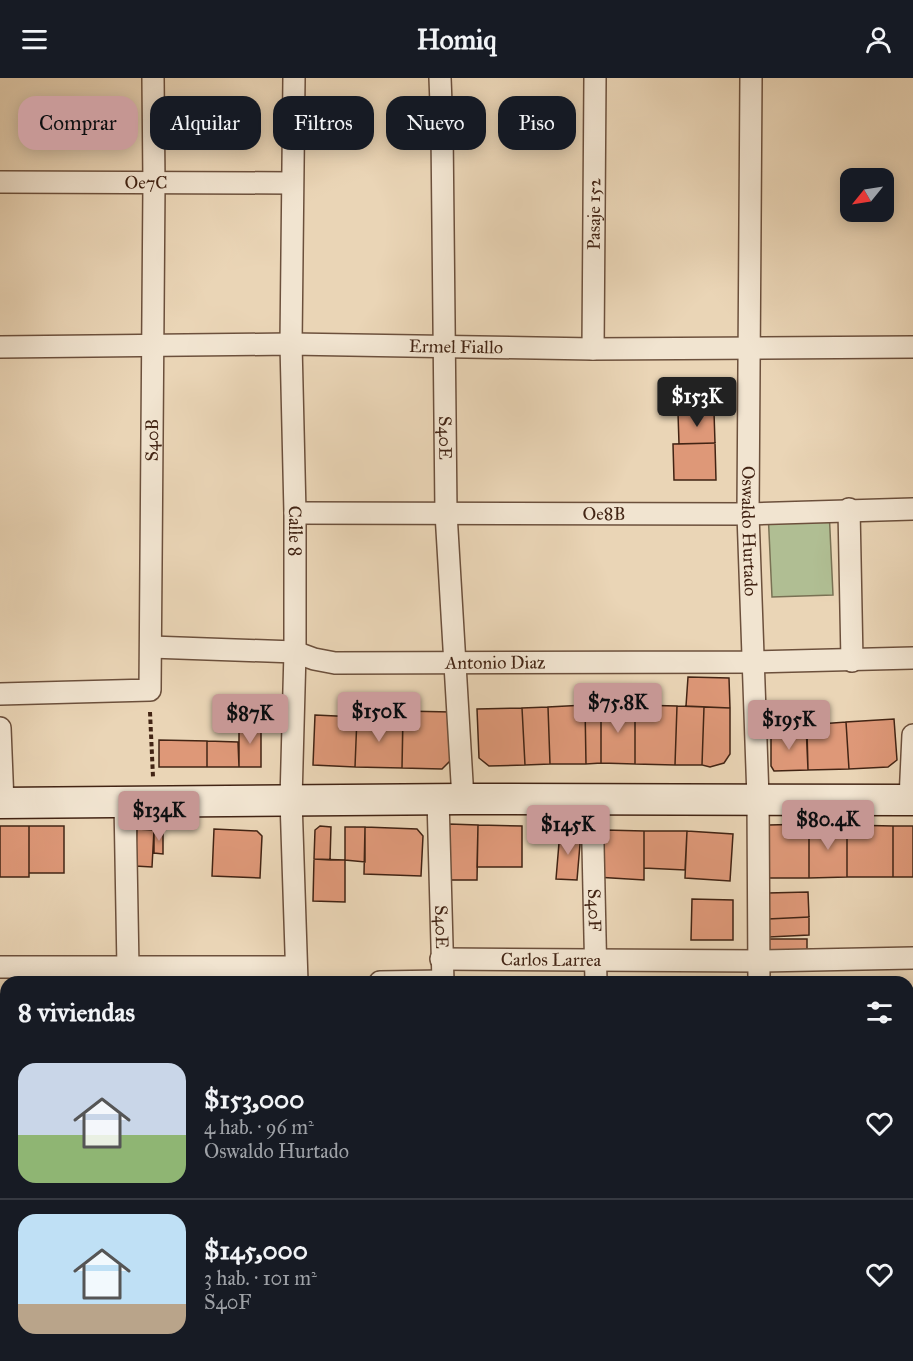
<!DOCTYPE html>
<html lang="es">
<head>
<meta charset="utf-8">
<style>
  :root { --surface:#171b24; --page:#20242c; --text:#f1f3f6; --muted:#9ea1a6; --line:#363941; --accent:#c59692 }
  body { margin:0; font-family:"IM FELL Great Primer",serif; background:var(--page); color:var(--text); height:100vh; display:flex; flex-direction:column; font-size:22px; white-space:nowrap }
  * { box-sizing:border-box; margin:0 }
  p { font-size:20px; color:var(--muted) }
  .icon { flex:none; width:33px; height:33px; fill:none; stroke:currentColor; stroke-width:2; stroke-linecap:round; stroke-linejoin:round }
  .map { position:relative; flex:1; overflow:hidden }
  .drawer { position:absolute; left:0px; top:898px; width:914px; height:386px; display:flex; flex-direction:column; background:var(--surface); border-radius:18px 18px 0 0; box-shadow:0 3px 15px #0003 }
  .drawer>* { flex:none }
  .guide { position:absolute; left:18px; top:18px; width:600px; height:54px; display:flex; gap:12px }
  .needle { width:39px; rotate:240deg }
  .buttons { position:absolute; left:840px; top:90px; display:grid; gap:12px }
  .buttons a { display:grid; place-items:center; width:54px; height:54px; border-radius:12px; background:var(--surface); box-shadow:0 3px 15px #0003; font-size:30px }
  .price { position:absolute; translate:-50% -51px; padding:0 14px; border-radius:6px; background:var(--accent); color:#111; font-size:20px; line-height:39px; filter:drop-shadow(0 2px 3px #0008) }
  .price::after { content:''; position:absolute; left:50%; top:36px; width:18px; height:14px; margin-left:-9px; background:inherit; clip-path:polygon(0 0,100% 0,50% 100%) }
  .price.active { background:#222; color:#fff }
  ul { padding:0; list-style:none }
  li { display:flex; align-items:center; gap:18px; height:150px; padding:0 18px }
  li+li { border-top:2px solid var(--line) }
  li span { display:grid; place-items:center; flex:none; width:168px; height:120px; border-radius:18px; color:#555 }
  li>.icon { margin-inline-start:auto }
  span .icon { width:72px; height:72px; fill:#fffc; stroke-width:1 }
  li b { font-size:26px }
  h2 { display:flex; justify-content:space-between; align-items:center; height:72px; padding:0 18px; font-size:26px }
  .tag { padding:0 21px; border-radius:18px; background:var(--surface); box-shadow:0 3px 15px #0003; font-size:21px; line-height:54px }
  .tag.active { background:var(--accent); color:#111 }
  header { display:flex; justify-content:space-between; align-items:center; height:78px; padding:0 18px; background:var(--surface); font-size:27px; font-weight:700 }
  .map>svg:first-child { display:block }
  .green { fill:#b0be93; stroke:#797154; stroke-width:1.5 }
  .building { fill:#de9878; stroke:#422414; stroke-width:1.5 }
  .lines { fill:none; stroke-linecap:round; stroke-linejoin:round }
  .street-casing { stroke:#6c503c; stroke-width:24 }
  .secondary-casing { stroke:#422414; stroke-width:33 }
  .path { stroke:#422414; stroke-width:4; stroke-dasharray:4.5 3; stroke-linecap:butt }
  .street { stroke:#f1e4d0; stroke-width:21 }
  .secondary { stroke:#f1e4d0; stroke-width:30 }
  .labels { text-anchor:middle; stroke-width:5; stroke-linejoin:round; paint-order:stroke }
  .street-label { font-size:18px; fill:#422414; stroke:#f1e4d0 }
</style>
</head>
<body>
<header><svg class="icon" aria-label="menu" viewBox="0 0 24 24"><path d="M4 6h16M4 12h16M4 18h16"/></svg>Homiq<svg class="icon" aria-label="person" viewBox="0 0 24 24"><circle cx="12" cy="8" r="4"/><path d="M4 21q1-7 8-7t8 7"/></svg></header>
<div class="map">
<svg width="913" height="1283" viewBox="0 0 913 1283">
  <rect width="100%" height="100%" fill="#ead5b6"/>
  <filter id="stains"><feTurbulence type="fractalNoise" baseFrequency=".00333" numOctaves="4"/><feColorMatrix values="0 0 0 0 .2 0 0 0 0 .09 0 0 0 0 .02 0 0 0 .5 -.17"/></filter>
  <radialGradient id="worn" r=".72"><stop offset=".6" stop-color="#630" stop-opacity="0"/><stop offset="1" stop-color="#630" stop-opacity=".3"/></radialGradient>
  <path class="green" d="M829 431 833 517 772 519 768 433Z"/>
  <path class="building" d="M714 334 715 365 679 366 678 335Z
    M715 365 716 402H674L673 366Z
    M688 599 729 600 730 630 686 628Z
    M585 627H601V685L586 686Z
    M585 627 586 686H550L548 629Z
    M601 627H635V686L601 685Z
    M635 627 677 628 675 687 635 686Z
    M677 628 704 629 702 687H675Z
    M806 628 807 652 771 653 770 630Z
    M548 629 550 686 525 687 522 630Z
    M704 629 730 630V676L724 685 710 689 702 687Z
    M522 630 525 687 489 688 479 680 477 631Z
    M403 633 451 634 450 683 442 691 402 690Z
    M315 637 357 639 355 689 313 687Z
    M357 639 403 640 402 690 355 689Z
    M894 641 897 682 888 689 849 691 846 644Z
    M846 644 849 691 808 692 806 647Z
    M239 645H261V689H239Z
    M807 652 808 692 774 693 771 688V653Z
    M159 662 207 663V689H159Z
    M207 663 238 664 239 689H207Z
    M449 746 478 747 477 802H444Z
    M809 746 847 747V799L809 800Z
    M809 746V800H769V747Z
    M478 747 522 748V789H477Z
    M847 747 893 748V799H847Z
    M0 748H29V799H0Z
    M29 748H64V795H29Z
    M320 748 331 749 330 782 314 781 315 752Z
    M893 748H913V799H893Z
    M345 749H365V784L345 782Z
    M365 749 417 751 423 758 421 798 364 796Z
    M137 751 154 752 152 789 135 788Z
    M214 751 257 753 262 758 260 800 212 798Z
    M154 752H163V776L154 775Z
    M604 752 644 753V802L596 799 598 757Z
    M560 753 581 754 577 802 556 801Z
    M644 753H687L685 792 644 790Z
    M687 753 733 756 730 803 685 800Z
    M314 781 345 782V824L313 823Z
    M808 814 809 839 768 841V815Z
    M692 821 733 822V862H691Z
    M809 839V857L769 859 768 841Z
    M768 861H807V878H768Z
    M769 1278H806V1283H769Z"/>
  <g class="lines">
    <defs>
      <g id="street">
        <path id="s1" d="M294 0 291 266 295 435V574L291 722 297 904"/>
        <path id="s2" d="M440 0 442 52 446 435 463 721"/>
        <path id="s3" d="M751 0 748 436 758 720 759 904"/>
        <path id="s4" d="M0 104 292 105"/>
        <path id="s5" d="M0 269 291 266 593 271 913 269"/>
        <path id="s6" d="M593 271 595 0"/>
        <path d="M849 431 852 583"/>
        <path id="s7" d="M295 435 748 436 913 431"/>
        <path id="s8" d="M151 569 295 574 314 581 335 585 754 584 913 580"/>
        <path id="s9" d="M0 616 150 612 154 106 153 0"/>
        <path d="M0 650 3 725"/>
        <path id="s10" d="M438 721 443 904"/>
        <path d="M910 721 913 657"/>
        <path id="s11" d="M592 722 596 904"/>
        <path d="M125 724 128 890"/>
        <path id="s12" d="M441 881 760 883 913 880"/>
        <path d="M0 889H296"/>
        <path d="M380 904 443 903"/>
        <path d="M908 1036H913"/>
        <path d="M0 1039H6"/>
        <path d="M0 1190H6"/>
        <path d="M908 1197H913"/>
        <path d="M303 1278V1283"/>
        <path d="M595 1278V1283"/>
        <path d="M755 1278V1283"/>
        <path d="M6 1283V1272"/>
        <path d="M158 1283V1278"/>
        <path d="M443 1283V1278"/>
      </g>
      <path id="secondary" d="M0 725 463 721 913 722"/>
    </defs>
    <use href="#street" class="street-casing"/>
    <use href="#secondary" class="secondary-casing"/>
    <path class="path" d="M150 634 153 699"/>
    <use href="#street" class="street"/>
    <use href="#secondary" class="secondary"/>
  </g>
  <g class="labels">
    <g class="street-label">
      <text dy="6" stroke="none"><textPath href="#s4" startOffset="146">Oe7C</textPath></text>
      <text dy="6" stroke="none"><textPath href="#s6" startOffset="135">Pasaje 152</textPath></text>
      <text dy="6" stroke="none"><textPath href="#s5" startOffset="456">Ermel Fiallo</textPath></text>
      <text dy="6" stroke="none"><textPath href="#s2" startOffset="360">S40E</textPath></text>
      <text dy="6" stroke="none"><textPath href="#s9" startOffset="400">S40B</textPath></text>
      <text dy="6" stroke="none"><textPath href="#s7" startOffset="309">Oe8B</textPath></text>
      <text dy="6" stroke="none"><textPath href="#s1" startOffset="453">Calle 8</textPath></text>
      <text dy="6" stroke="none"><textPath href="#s3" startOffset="453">Oswaldo Hurtado</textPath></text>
      <text dy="6" stroke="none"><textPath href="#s8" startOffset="346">Antonio Diaz</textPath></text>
      <text dy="6" stroke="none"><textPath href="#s11" startOffset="110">S40F</textPath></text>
      <text dy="6" stroke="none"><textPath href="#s10" startOffset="128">S40E</textPath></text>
      <text dy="6" stroke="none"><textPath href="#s12" startOffset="110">Carlos Larrea</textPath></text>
    </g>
  </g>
  <rect width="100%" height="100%" filter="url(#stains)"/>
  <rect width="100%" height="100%" fill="url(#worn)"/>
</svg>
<div class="buttons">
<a><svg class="needle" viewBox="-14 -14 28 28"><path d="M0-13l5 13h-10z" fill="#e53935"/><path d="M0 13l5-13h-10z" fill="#9ea1a6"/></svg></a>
</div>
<b class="price active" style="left:697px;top:350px">$153K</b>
<b class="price" style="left:618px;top:656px">$75.8K</b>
<b class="price" style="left:379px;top:665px">$150K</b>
<b class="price" style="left:250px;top:667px">$87K</b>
<b class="price" style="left:789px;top:673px">$195K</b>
<b class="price" style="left:159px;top:764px">$134K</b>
<b class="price" style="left:828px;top:773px">$80.4K</b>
<b class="price" style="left:568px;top:778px">$145K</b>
<div class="guide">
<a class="tag active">Comprar</a>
<a class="tag">Alquilar</a>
<a class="tag">Filtros</a>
<a class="tag">Nuevo</a>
<a class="tag">Piso</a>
</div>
<section class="drawer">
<h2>8 viviendas<svg class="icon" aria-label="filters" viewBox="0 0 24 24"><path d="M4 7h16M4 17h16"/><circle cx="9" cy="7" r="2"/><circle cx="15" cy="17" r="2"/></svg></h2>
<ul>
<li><span style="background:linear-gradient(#c9d6e8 60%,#8fb573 0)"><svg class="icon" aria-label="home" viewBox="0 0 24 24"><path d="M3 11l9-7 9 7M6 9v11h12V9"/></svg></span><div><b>$153,000</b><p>4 hab. · 96 m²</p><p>Oswaldo Hurtado</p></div><svg class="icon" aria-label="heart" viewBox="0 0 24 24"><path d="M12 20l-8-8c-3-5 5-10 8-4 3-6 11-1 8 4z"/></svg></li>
<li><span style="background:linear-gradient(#bfe0f5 75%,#b9a48a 0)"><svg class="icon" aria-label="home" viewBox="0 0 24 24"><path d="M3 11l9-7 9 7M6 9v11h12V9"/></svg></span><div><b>$145,000</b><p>3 hab. · 101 m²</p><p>S40F</p></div><svg class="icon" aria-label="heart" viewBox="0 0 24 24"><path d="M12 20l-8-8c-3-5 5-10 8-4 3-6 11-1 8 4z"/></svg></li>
</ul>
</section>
</div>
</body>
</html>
